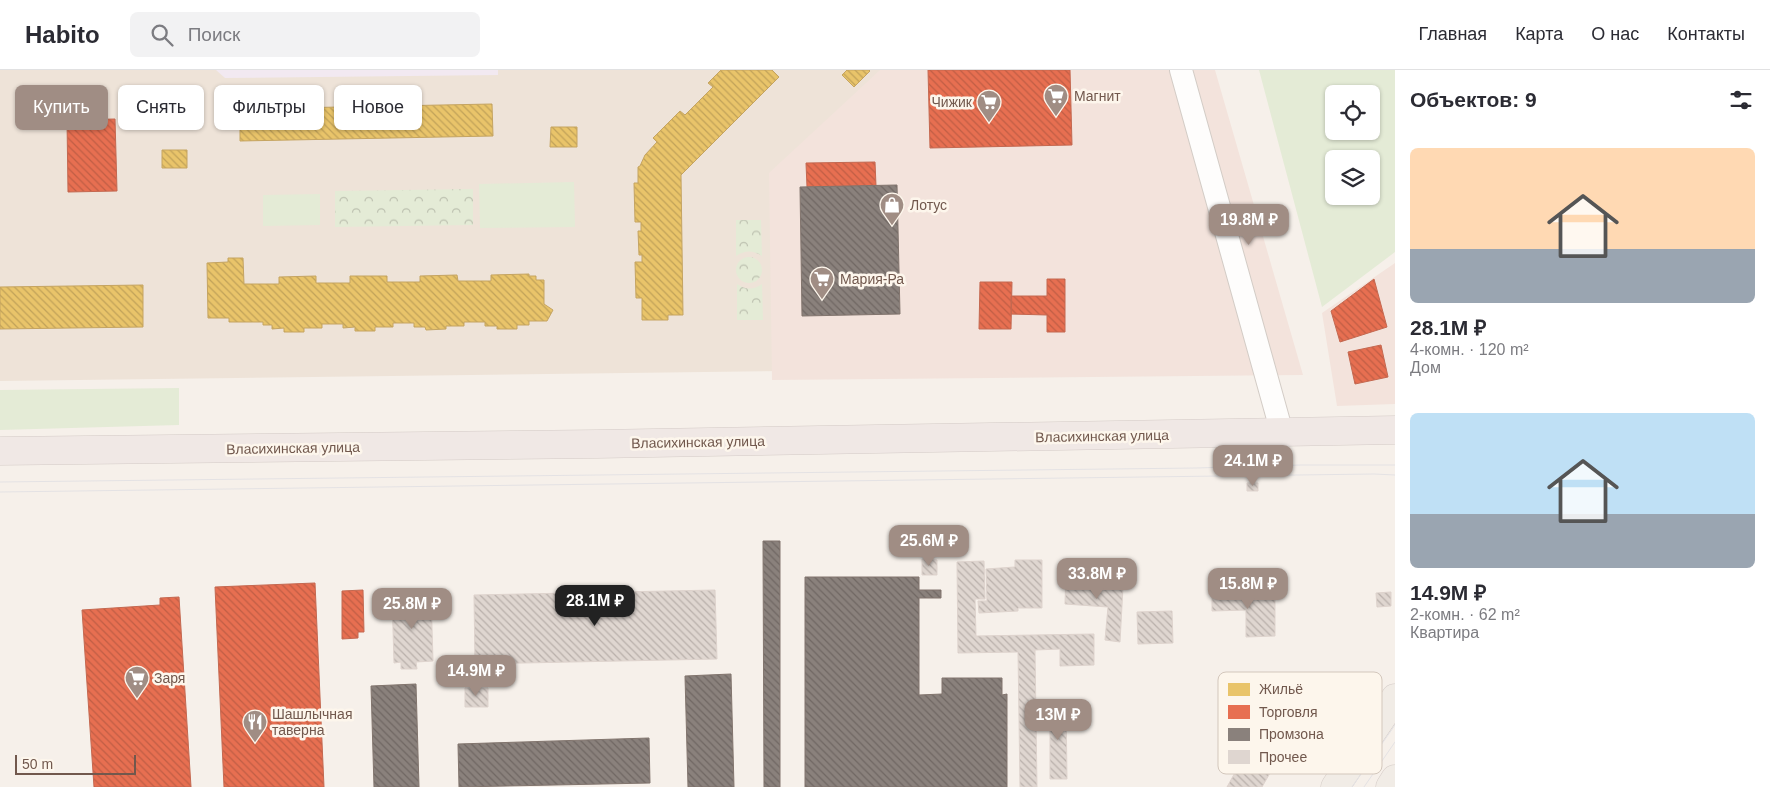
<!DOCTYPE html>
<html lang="ru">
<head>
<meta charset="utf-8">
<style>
  :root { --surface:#fff; --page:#f2f2f3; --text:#2b2b33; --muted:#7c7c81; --line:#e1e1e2; --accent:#a08d84 }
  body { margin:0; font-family:Arial,sans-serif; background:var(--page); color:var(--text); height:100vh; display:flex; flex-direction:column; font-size:19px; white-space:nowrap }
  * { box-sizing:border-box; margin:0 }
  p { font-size:16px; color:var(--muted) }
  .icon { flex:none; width:28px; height:28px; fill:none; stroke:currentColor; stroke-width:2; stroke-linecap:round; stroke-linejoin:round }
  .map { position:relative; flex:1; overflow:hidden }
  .drawer { display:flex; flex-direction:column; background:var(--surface); width:375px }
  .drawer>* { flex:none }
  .hud { position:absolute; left:15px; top:15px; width:475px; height:45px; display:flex; gap:10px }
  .tools { position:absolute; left:1325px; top:15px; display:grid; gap:10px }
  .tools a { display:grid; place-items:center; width:55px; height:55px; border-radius:8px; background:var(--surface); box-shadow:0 1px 4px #0004; font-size:25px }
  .scale { position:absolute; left:15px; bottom:12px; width:121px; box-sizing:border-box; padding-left:5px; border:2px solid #71584d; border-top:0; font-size:14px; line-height:18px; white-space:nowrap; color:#71584d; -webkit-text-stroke:4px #fdf6ec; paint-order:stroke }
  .price { position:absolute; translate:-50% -42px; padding:0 11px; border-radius:10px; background:var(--accent); color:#fff; font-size:16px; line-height:32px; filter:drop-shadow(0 1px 2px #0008) }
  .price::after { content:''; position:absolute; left:50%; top:30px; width:15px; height:11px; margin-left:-8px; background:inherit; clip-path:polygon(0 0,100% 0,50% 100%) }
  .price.current { background:#222; color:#fff }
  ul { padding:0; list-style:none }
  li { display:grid; align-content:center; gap:10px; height:265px; padding:0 15px }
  li span { display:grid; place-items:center; height:155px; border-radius:8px; color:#555 }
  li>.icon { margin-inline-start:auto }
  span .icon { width:90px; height:90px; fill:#fffc; stroke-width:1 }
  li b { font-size:21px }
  h2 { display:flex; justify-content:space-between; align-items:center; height:60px; padding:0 15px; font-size:21px }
  .tag { padding:0 18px; border-radius:8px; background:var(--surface); box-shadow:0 1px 4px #0004; font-size:18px; line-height:45px }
  .tag.current { background:var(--accent); color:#fff }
  header { display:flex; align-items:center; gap:30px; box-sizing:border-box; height:70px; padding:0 25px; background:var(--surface); border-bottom:1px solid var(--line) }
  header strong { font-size:24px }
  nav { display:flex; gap:28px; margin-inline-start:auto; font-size:18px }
  .search { width:350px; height:45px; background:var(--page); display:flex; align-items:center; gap:12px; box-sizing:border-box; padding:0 18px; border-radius:8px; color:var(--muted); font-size:19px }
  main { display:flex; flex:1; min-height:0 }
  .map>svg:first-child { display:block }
  .residential { fill:#eee3d8 }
  .commercial { fill:#f3e3dc }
  .education { fill:#f2e9f1 }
  .green { fill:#e4ebd6; fill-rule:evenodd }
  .park { fill:url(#park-crowns) }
  .homes { fill:url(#homes-back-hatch); stroke:#c5a461 }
  .shops { fill:url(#shops-back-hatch); stroke:#c46850 }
  .industry { fill:url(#industry-back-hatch); stroke:#82756e }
  .building { fill:url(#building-back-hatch); stroke:#ded3cd }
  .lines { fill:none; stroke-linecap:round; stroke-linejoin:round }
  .minor-casing { stroke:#d3ccc6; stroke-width:24 }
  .major-casing { stroke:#d4cbc7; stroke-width:29 }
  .highway-casing { stroke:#d4cbc7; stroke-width:29 }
  .minor { stroke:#fefdfc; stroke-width:22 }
  .major { stroke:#f1ece6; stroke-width:28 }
  .highway { stroke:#f0e8e5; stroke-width:28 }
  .tram { stroke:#e4e2e4; stroke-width:1 }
  .labels { text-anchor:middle; stroke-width:5; stroke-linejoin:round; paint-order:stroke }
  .poi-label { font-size:14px; fill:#71584d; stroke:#fdf6ec; text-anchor:start }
  .street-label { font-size:14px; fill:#71584d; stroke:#fdf6ec }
  .key { fill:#fdf6ec; stroke:#d3c7bc; stroke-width:1 }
  .key-label { font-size:14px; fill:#71584d }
</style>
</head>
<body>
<header>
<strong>Habito</strong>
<div class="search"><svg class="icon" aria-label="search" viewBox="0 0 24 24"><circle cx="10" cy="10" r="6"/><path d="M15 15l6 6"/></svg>Поиск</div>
<nav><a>Главная</a><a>Карта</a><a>О нас</a><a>Контакты</a></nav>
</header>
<main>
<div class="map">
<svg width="1395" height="717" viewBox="0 0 1395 717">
  <defs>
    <pattern id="park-crowns" width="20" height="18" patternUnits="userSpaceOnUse" patternTransform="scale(1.25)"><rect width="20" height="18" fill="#e4ebd6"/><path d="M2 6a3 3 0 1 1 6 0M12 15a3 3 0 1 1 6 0" fill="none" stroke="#bdc1b0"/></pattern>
    <pattern id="homes-back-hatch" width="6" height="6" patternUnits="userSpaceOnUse" patternTransform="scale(1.25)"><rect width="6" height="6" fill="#e9c46a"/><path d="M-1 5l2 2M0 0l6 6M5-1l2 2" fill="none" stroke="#c1a259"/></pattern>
    <pattern id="shops-back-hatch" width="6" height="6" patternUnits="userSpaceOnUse" patternTransform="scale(1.25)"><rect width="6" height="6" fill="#e76f51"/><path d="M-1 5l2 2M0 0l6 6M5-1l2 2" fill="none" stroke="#c05e45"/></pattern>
    <pattern id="industry-back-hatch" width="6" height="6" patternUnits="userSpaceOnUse" patternTransform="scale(1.25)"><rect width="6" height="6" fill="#8a817c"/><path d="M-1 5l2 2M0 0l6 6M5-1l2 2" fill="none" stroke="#706763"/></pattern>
    <pattern id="building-back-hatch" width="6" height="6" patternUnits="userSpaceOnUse" patternTransform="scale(1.25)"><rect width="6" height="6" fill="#dfd6d0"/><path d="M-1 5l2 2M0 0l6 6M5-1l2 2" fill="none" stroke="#b9b0ab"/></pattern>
  </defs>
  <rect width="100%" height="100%" fill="#f6f0ea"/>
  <path class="residential" d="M0 0H913L950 299 0 311Z"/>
  <path class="commercial" d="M880 0H1215L1303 305 772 310 769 103Z
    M1395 193V334L1337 336 1322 243Z"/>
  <path class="education" d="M216 0H498V5L225 8Z"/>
  <path class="green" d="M1259 0H1395V182L1322 237ZM1334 24H1371V61H1334ZM1334 89H1371V126H1334Z
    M574 112 575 157 480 158 479 114Z
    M320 124V155L263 156V125Z
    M179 318V355L0 360V320Z"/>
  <path class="park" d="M473 119V155L335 157V121Z
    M736 150H761L762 186C753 180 745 180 736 186Z
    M736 200a13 13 0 1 1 26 0a13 13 0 1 1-26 0Z
    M737 214C746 220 753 220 762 214L763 250H737Z"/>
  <path class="homes" d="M721 0H772L779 7 681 105 683 245H668V250H642V228H636L635 192H642V185H639L638 161H641V152H635L634 113H638V97L640 96 645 85 657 72 653 68 680 41 685 45 713 17 708 13Z
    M847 0H869L870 1 854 17 842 5Z
    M492 34 493 66 240 71V39Z
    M551 57H577V77H550Z
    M162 80H187V98H162Z
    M228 188H243L244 214H279V207L316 206V213H350V206H387V212H420V206L457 205 458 211H491V205L529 204V206H536V210H544V234L553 240 547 251H529V255H517V259H497V256H485V252H464V256H446V259L426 260 425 257H414V253H393V257H375V261H355V257L343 258V254H322V258H304V262H284V258L272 259V255H263V252H229V248H208L207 193 228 192Z
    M143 215V257L0 259V217Z"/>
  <path class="shops" d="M928 0H1070L1072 75 930 78Z
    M115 49 117 121 68 122 67 50Z
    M875 92 876 116 807 117 806 93Z
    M1047 209H1065V262H1047V245L1011 244V226H1047Z
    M1374 209 1387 257 1340 272 1331 241Z
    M980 212H1012L1011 259H979Z
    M1381 275 1388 307 1355 314 1348 282Z
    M315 513 324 717H224L215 517Z
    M363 520 364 562H358V568L342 569V521Z
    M179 527 191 717H94L82 540 160 535V528Z"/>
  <path class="industry" d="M897 115 900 244 802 246 800 117Z
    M763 471H780V717H764Z
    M805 507H919V520H941V528H919V625L942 624V608H1002V625L1007 624V717H805Z
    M731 604 734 717H688L685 606Z
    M416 614 419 717H374L371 616Z
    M649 668 650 713 459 717 458 674Z"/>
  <path class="building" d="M1218 387H1228L1229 394H1219Z
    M1247 413H1258V421H1247Z
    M922 489 937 490V505H922Z
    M1015 490H1042V538H1018V541L979 543 978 531H987L986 499 1015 497Z
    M984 491 985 529H975L976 566 1094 564V595L1060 596V579L1035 580 1037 717H1020L1018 582 958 583 957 492Z
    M1066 500 1123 517 1120 572 1105 570 1108 537 1065 534Z
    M1255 519 1256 529H1275V566L1246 567V540L1212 541V520Z
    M715 520 717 589 475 594 474 525Z
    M1391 522V536L1377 537 1376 523Z
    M392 525H431L433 591 416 592 417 599H401V592L394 593Z
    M1172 541 1173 573 1138 574 1137 542Z
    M465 618H488V637H465Z
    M1050 633H1066L1067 709H1050Z
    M1247 681 1274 696 1262 717H1227Z"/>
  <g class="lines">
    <defs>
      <path id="minor" d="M1181 0 1282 363"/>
      <path id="major" d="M1335 717 1395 628
        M1390 717 1395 709"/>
      <path id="highway" d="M0 381 597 374 1395 360"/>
    </defs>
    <use href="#minor" class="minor-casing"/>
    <use href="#major" class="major-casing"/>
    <use href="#highway" class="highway-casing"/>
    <use href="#minor" class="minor"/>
    <use href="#major" class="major"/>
    <use href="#highway" class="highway"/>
    <path class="tram" d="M0 412 1196 398 1301 395H1395
      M0 422 1374 404 1395 405
      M1352 717 1395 655
      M1364 717 1395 672"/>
  </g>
  <defs>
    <symbol id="supermarket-pin" viewBox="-11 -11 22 30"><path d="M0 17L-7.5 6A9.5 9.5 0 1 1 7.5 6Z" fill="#a08d84" stroke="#fdf6ec"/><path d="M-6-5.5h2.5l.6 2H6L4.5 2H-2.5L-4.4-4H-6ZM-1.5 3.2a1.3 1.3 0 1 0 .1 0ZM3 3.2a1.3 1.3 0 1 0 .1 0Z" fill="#fff"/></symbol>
    <symbol id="shop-pin" viewBox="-11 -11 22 30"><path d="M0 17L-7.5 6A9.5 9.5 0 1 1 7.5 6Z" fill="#a08d84" stroke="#fdf6ec"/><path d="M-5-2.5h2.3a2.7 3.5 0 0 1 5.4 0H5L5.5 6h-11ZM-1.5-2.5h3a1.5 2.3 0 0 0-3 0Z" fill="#fff"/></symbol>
    <symbol id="restaurant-pin" viewBox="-11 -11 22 30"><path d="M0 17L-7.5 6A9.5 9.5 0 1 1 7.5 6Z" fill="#a08d84" stroke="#fdf6ec"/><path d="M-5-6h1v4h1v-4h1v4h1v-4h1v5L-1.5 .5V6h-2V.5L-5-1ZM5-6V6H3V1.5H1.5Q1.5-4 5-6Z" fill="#fff"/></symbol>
  </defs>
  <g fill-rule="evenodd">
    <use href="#supermarket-pin" x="1042" y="12" width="28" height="38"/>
    <use href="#supermarket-pin" x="975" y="18" width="28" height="38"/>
    <use href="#shop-pin" x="878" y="121" width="28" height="38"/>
    <use href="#supermarket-pin" x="808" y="195" width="28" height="38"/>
    <use href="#supermarket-pin" x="123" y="594" width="28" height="38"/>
    <use href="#restaurant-pin" x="241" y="638" width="28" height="38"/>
  </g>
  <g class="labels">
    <g class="poi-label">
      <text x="1074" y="31">Магнит</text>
      <text x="972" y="37" text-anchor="end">Чижик</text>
      <text x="910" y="140">Лотус</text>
      <text x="840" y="214">Мария-Ра</text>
      <text x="154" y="613">Заря</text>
      <text x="272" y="649">Шашлычная<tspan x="272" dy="16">таверна</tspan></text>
    </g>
    <g class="street-label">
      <text transform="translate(1102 366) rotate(-1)" y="5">Власихинская улица</text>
      <text transform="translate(698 372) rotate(-1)" y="5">Власихинская улица</text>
      <text transform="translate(293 378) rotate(-1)" y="5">Власихинская улица</text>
    </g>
  </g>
  <rect x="1218" y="602" width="164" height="102" rx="8" class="key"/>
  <rect x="1228" y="613" width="22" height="13" fill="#e9c46a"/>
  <rect x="1228" y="635" width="22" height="14" fill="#e76f51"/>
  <rect x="1228" y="658" width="22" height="13" fill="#8a817c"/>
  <rect x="1228" y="680" width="22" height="14" fill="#dfd6d0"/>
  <g class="key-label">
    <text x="1259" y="624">Жильё</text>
    <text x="1259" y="647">Торговля</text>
    <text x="1259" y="669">Промзона</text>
    <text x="1259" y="692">Прочее</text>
  </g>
</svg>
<div class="tools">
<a><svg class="icon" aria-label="locate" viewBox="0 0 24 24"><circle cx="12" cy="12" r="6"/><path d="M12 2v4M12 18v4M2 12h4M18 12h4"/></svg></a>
<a><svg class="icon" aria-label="layers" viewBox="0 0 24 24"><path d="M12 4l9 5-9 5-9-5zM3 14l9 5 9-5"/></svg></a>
</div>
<div class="scale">50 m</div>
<b class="price" style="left:1249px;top:176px">19.8M ₽</b>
<b class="price" style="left:1253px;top:417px">24.1M ₽</b>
<b class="price" style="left:929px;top:497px">25.6M ₽</b>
<b class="price" style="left:1097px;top:530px">33.8M ₽</b>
<b class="price" style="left:1248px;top:540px">15.8M ₽</b>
<b class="price current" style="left:595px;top:557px">28.1M ₽</b>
<b class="price" style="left:412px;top:560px">25.8M ₽</b>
<b class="price" style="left:476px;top:627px">14.9M ₽</b>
<b class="price" style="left:1058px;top:671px">13M ₽</b>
<div class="hud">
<a class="tag current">Купить</a>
<a class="tag">Снять</a>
<a class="tag">Фильтры</a>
<a class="tag">Новое</a>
</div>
</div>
<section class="drawer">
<h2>Объектов: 9<svg class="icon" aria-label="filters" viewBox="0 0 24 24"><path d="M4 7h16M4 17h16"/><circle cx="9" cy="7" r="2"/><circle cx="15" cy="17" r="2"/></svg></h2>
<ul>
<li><span style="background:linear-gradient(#ffd9b3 65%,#9aa5b1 0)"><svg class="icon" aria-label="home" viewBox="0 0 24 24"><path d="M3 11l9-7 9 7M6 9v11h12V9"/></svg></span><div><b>28.1M ₽</b><p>4-комн. · 120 m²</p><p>Дом</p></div></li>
<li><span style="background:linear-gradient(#bfe0f5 65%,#9aa5b1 0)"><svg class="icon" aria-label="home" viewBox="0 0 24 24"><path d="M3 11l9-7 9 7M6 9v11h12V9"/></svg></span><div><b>14.9M ₽</b><p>2-комн. · 62 m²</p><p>Квартира</p></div></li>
</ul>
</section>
</main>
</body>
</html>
